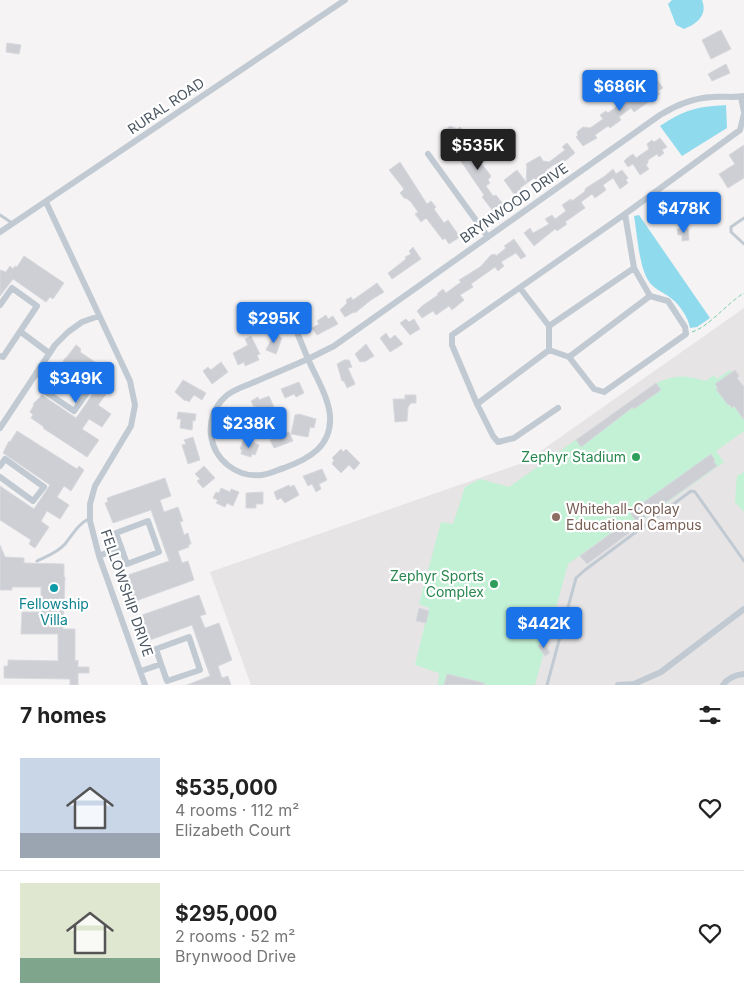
<!DOCTYPE html>
<html lang="en">
<head>
<meta charset="utf-8">
<style>
  :root { --surface:#fff; --page:#f2f2f2; --text:#222; --muted:#767676; --line:#e0e0e0; --accent:#1a73e8 }
  body { margin:0; font-family:Inter,sans-serif; background:var(--page); color:var(--text); height:100vh; display:flex; flex-direction:column; font-size:19px; white-space:nowrap }
  * { box-sizing:border-box; margin:0 }
  p { font-size:16px; color:var(--muted) }
  .icon { flex:none; width:28px; height:28px; fill:none; stroke:currentColor; stroke-width:2; stroke-linecap:round; stroke-linejoin:round }
  .map { position:relative; height:685px; overflow:hidden }
  .sheet { display:flex; flex-direction:column; background:var(--surface); flex:1 }
  .sheet>* { flex:none }
  .price { position:absolute; translate:-50% -42px; padding:0 11px; border-radius:5px; background:var(--accent); color:#fff; font-size:16px; line-height:32px; filter:drop-shadow(0 1px 2px #0008) }
  .price::after { content:''; position:absolute; left:50%; top:30px; width:15px; height:11px; margin-left:-8px; background:inherit; clip-path:polygon(0 0,100% 0,50% 100%) }
  .price.current { background:#222; color:#fff }
  ul { padding:0; list-style:none }
  li { display:flex; align-items:center; gap:15px; height:125px; padding:0 20px }
  li+li { border-top:1px solid var(--line) }
  li span { display:grid; place-items:center; flex:none; width:140px; height:100px; border-radius:0px; color:#555 }
  li>.icon { margin-inline-start:auto }
  span .icon { width:60px; height:60px; fill:#fffc; stroke-width:1 }
  li b { font-size:21px }
  h2 { display:flex; justify-content:space-between; align-items:center; height:60px; padding:0 20px; font-size:21px }
  .map>svg:first-child { display:block }
  .education { fill:#e6e4e5 }
  .green { fill:#c3f1d5 }
  .water { fill:#90daee }
  .building { fill:#cdcfd5; stroke:#d7d9de }
  .lines { fill:none; stroke-linecap:round; stroke-linejoin:round }
  .path { stroke:#7ad0a6; stroke-width:1; stroke-dasharray:4 2.5; stroke-linecap:butt }
  .service { stroke:#c1cad2; stroke-width:3 }
  .minor { stroke:#c1cad2; stroke-width:6 }
  .leisure-dot { fill:#2e9e5b; stroke:#fff; stroke-width:2 }
  .education-dot { fill:#8d6e63; stroke:#fff; stroke-width:2 }
  .culture-dot { fill:#0f9aa8; stroke:#fff; stroke-width:2 }
  .labels { text-anchor:middle; stroke-width:4.5; stroke-linejoin:round; paint-order:stroke }
  .street-label { font-size:14px; fill:#4a5661; stroke:#fff }
  .leisure-label { font-size:14px; fill:#27864d; stroke:#fff; text-anchor:end }
  .education-label { font-size:14px; fill:#785e54; stroke:#fff; text-anchor:start }
  .culture-label { font-size:14px; fill:#0d838f; stroke:#fff }
</style>
</head>
<body>
<div class="map">
<svg width="744" height="685" viewBox="0 0 744 685">
  <rect width="100%" height="100%" fill="#f5f3f3"/>
  <path class="education" d="M744 308V685H251L210 572 525 462Z"/>
  <path class="green" d="M730 370 744 388V431L716 451 724 462 628 531 623 524 568 564 535 685H438L439 673 415 665 429 608 419 604 441 522 453 524 465 487 480 479 509 487 655 384C676 374 684 375 706 381L714 375 717 379Z
    M744 472V512L735 502 737 476Z"/>
  <path class="water" d="M672 0H702C708 15 697 24 684 29L676 25 668 4Z
    M726 105 727 128 682 156 660 126C686 109 696 107 726 105Z
    M639 215 710 318 697 327 690 328C689 319 680 305 672 299 664 292 654 290 648 280 639 266 637 233 634 216Z"/>
  <path class="building" d="M721 30 731 49 711 59 702 40Z
    M7 43 21 45 19 54 6 52Z
    M726 64 730 73 712 81 708 74Z
    M655 77 663 88 658 91 660 94 634 112 631 108 619 117 621 120 610 128 608 126 595 135 597 138 583 146 576 137 578 135 577 133 578 131 583 127 590 128 603 119 600 115 606 111 608 113 636 92 638 95 647 88 651 83 649 81Z
    M450 126 457 129 460 127 465 133 452 143 444 131Z
    M660 138 667 147 662 150 664 153 659 157 657 154 648 160V163L646 165 649 169 640 175 633 164 628 167 624 161 627 158 633 154 636 158 649 149 647 144 652 140 654 142Z
    M470 143 474 146 479 143 486 150 487 154 478 159 491 176 488 180 490 183 486 186 493 196 496 195 503 204 493 211 482 197 484 195 456 154 458 152 457 149Z
    M567 143 575 153 565 161 558 165 557 163 546 170 547 172 537 181 534 178 520 188 523 192 516 197 504 180 517 170 526 182 527 166 526 164 540 156 543 161 549 162 565 150 562 147Z
    M744 145V178L728 188 719 174 735 164 729 155Z
    M400 162 427 204 431 201 436 207 434 209 444 223 448 220 460 237 449 244 445 238 443 240 426 218 421 222 415 214 418 212 411 202 406 198 405 199 400 193 404 189 389 170Z
    M613 169 616 174 622 170 628 178 626 180 628 183 620 189 613 178 603 185 606 190 595 198 592 194 581 202 585 208 565 222 567 224 557 231 555 229 534 246 524 233 530 228 533 233 549 224 545 219 552 215 555 219 566 211 562 205 571 199 572 201 584 192 586 188 605 176Z
    M688 228 689 240 682 241V235H678L677 229Z
    M514 239 526 256 521 259 516 253 501 262 504 266 498 271 495 267 471 284 473 287 460 295 464 300 452 310 449 306 436 315 433 311 422 318 417 311 422 306 438 295 437 294 443 289 446 293 461 282 459 280 480 267 491 255 495 254 496 256 506 248 504 246Z
    M413 247 421 259 392 279 388 273 406 259 405 257 411 254 409 251Z
    M24 256 64 283 53 299 50 297 46 302 13 279 0 296V270L6 272 10 266 13 269 15 266 17 267Z
    M377 283 384 292 371 300 355 313 354 312 345 317 340 310 347 303 346 300 351 297 353 300Z
    M326 315 328 319 333 316 338 324 317 335 312 328 319 324 317 321Z
    M406 319 409 322 414 319 420 329 410 335 400 323Z
    M386 333 390 339 395 335 403 344 390 352 380 338Z
    M274 334 282 338 276 354 266 350Z
    M251 336 260 354 257 355 259 360 245 366 244 362 238 365 233 353 248 345 245 339Z
    M366 344 374 356 364 362 363 361 360 362 355 354Z
    M76 345 81 349 80 352 114 375 105 387 109 390 98 405 111 414 102 427 89 419 82 429 99 440 87 457 43 428 44 427 31 418 33 415 30 412 34 405 33 404 42 395 76 418 86 404 93 393 58 370 65 358H66Z
    M344 360H349L352 367 348 368 355 384 347 388 344 381H342L337 364Z
    M221 362 228 372 212 384 203 371 208 367 211 370Z
    M735 370 739 376 737 378 744 387V420L734 406 732 408 729 404 728 405 716 389 718 388 715 384Z
    M183 380 206 393 202 400 194 395 189 402 186 400 185 401 175 392Z
    M299 382 304 393 296 397 294 394 285 398 281 389Z
    M656 383 661 390 634 409 633 407 581 447 576 440Z
    M405 395H416V403H411L408 407 407 421 395 422 393 399H405Z
    M269 396 276 412 262 419 256 406 254 407 251 401 258 397 259 400Z
    M237 411 243 413 242 418 246 419 242 432 227 427 231 415 236 416Z
    M178 412 196 414 195 421 193 420 192 430 180 428 181 419H177Z
    M299 414 316 419 314 428 310 427 308 437 291 434 295 415Z
    M17 431 77 469 79 466 84 470 71 491 64 486 57 497 69 505 60 519 47 511 41 521 49 527 35 548 29 544 31 540 0 520V486L34 509 50 485 3 453 9 441 10 442Z
    M289 432 293 441 274 448 270 440Z
    M193 437 200 460 188 464 182 445 186 444 184 440Z
    M243 441 252 445 253 442 259 445 255 455 252 454 251 457 241 454 242 450 240 449Z
    M341 449 343 452 346 449 360 463 354 470 349 465 341 473 332 464 334 460 332 458Z
    M711 454 715 460 714 462 717 466 637 523 630 512Z
    M204 466 215 478 203 488 197 481 200 479 195 474Z
    M322 469 327 480 319 484 321 489 316 492 312 484 308 486 303 476Z
    M165 478 171 496 160 500 164 512 178 507 183 521 180 522 182 528 184 535 188 533 191 544 188 545 189 547 178 551 182 563 188 561 194 580 133 602 125 584 130 582 128 575 169 561 151 510 113 523 105 503 108 502 107 498Z
    M289 485 290 487 294 485 299 495 285 503 281 498 277 500 274 492Z
    M221 488 230 492 231 489 239 492 233 506 227 503 225 507 216 503 218 500 213 498 216 492 219 493Z
    M263 492V504H256V508H246V493Z
    M621 521 629 533 587 564 580 556 613 532 611 529Z
    M0 545 5 557 24 558V563L64 564V577H65L63 629H75V661L78 660V667H89V673H78V685H70V679L4 678V666H8V660L58 661V634H21L22 612H41V587H12V590H0Z
    M199 595 206 614 200 616 205 628 219 623 227 646 232 660 218 666 222 678 228 676 231 685H187L210 676 192 625 150 640 148 634 143 636 140 619 143 618 142 615Z
    M419 608 429 611 426 623 416 621Z
    M543 642 550 653 545 656 538 646Z
    M447 674 484 683V685H444Z"/>
  <g class="lines">
    <path class="path" d="M692 332C710 326 726 304 744 293"/>
    <path class="service" d="M0 215 12 223
      M744 218 731 227V232L744 244
      M37 561C47 556 57 553 65 544 74 533 77 525 90 518
      M547 685 576 578 585 570 691 491 695 492 744 561"/>
    <path class="minor" d="M741 97 744 112
      M428 154 488 237
      M46 202 130 381 135 405 131 426 95 486 90 504V521L99 556 145 685
      M625 214 634 268 650 296 668 301 685 327 686 334 604 392 594 389 569 357 549 350 477 404 452 345V335Z
      M625 214 740 130 744 114
      M0 232 345 0
      M520 288 549 326 634 268
      M0 305 12 288 37 306 3 357 0 356
      M291 318 308 359 334 346 660 115C676 105 693 98 712 97 723 96 734 98 744 96
      M549 326V350
      M21 332 49 353
      M569 357 650 296
      M308 359C315 375 329 398 330 416 332 446 309 459 284 468 277 470 270 474 262 475 237 478 214 460 211 435 209 421 215 406 225 397 232 390 243 387 252 383 271 375 290 367 308 359Z
      M36 373 52 384 58 375 86 394 74 411 46 392 52 384
      M477 404 493 436 498 442 514 438 558 408
      M0 428 55 345 68 332 82 322 99 316
      M0 466 5 459 44 487 33 501 0 477
      M99 556 121 547 127 564 159 552 148 521 116 533 121 547
      M141 671 161 664 167 681 200 670 189 637 156 649 161 664
      M618 685 634 684 661 672 744 609
      M723 685C728 677 736 675 744 674"/>
  </g>
  <g class="leisure-dot">
    <circle cx="636" cy="457" r="5"/>
    <circle cx="494" cy="584" r="5"/>
  </g>
  <circle class="education-dot" cx="556" cy="517" r="5"/>
  <circle class="culture-dot" cx="54" cy="588" r="5"/>
  <g class="labels">
    <g class="street-label">
      <text transform="translate(166 106) rotate(-34)" y="5">RURAL ROAD</text>
      <text transform="translate(514 203) rotate(-35)" y="5">BRYNWOOD DRIVE</text>
      <text transform="translate(127 593) rotate(71)" y="5">FELLOWSHIP DRIVE</text>
    </g>
    <g class="leisure-label">
      <text x="626" y="462">Zephyr Stadium</text>
      <text x="484" y="581">Zephyr Sports<tspan x="484" dy="16">Complex</tspan></text>
    </g>
    <g class="education-label">
      <text x="566" y="514">Whitehall-Coplay<tspan x="566" dy="16">Educational Campus</tspan></text>
    </g>
    <g class="culture-label">
      <text x="54" y="609">Fellowship<tspan x="54" dy="16">Villa</tspan></text>
    </g>
  </g>
</svg>
<b class="price" style="left:620px;top:112px">$686K</b>
<b class="price current" style="left:478px;top:171px">$535K</b>
<b class="price" style="left:684px;top:234px">$478K</b>
<b class="price" style="left:274px;top:344px">$295K</b>
<b class="price" style="left:76px;top:404px">$349K</b>
<b class="price" style="left:249px;top:449px">$238K</b>
<b class="price" style="left:544px;top:649px">$442K</b>
</div>
<section class="sheet">
<h2>7 homes<svg class="icon" aria-label="filters" viewBox="0 0 24 24"><path d="M4 7h16M4 17h16"/><circle cx="9" cy="7" r="2"/><circle cx="15" cy="17" r="2"/></svg></h2>
<ul>
<li><span style="background:linear-gradient(#c9d6e8 75%,#9aa5b1 0)"><svg class="icon" aria-label="home" viewBox="0 0 24 24"><path d="M3 11l9-7 9 7M6 9v11h12V9"/></svg></span><div><b>$535,000</b><p>4 rooms · 112 m²</p><p>Elizabeth Court</p></div><svg class="icon" aria-label="heart" viewBox="0 0 24 24"><path d="M12 20l-8-8c-3-5 5-10 8-4 3-6 11-1 8 4z"/></svg></li>
<li><span style="background:linear-gradient(#dfe7d0 75%,#7fa58c 0)"><svg class="icon" aria-label="home" viewBox="0 0 24 24"><path d="M3 11l9-7 9 7M6 9v11h12V9"/></svg></span><div><b>$295,000</b><p>2 rooms · 52 m²</p><p>Brynwood Drive</p></div><svg class="icon" aria-label="heart" viewBox="0 0 24 24"><path d="M12 20l-8-8c-3-5 5-10 8-4 3-6 11-1 8 4z"/></svg></li>
</ul>
</section>
</body>
</html>
